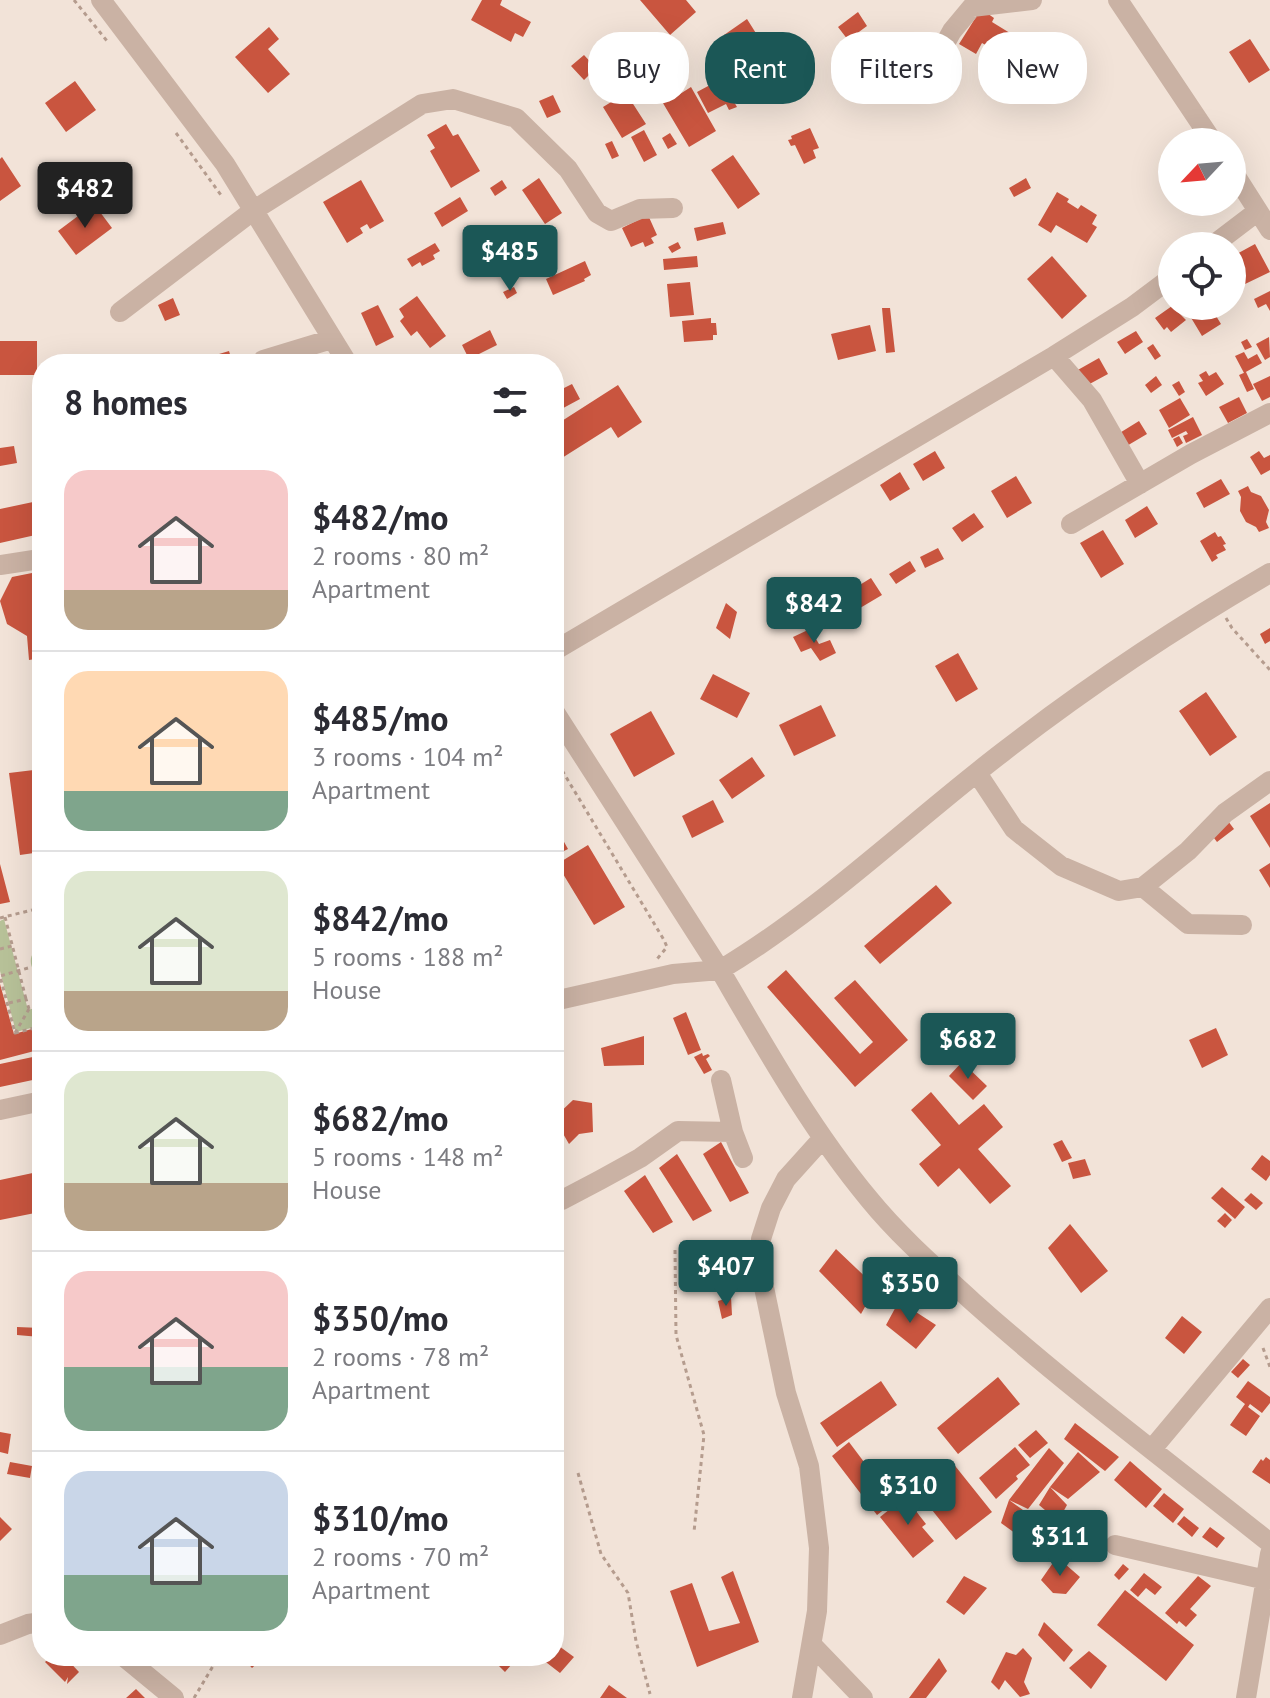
<!DOCTYPE html>
<html lang="en">
<head>
<meta charset="utf-8">
<style>
  :root { --surface:#fff; --page:#f2f2f3; --text:#2b2b33; --muted:#7c7c81; --line:#e1e1e2; --accent:#1b5756 }
  body { margin:0; font-family:"PT Sans",sans-serif; background:var(--page); color:var(--text); height:100vh; display:flex; flex-direction:column; font-size:30px; white-space:nowrap }
  * { box-sizing:border-box; margin:0 }
  p { font-size:26px; color:var(--muted) }
  .icon { flex:none; width:44px; height:44px; fill:none; stroke:currentColor; stroke-width:2; stroke-linecap:round; stroke-linejoin:round }
  .map { position:relative; flex:1; overflow:hidden }
  .drawer { position:absolute; left:32px; top:354px; width:532px; height:1312px; display:flex; flex-direction:column; background:var(--surface); border-radius:32px; box-shadow:0 8px 32px #0002 }
  .drawer>* { flex:none }
  .hud { position:absolute; left:588px; top:32px; width:562px; height:72px; display:flex; gap:16px }
  .needle { width:52px; rotate:244deg }
  .tools { position:absolute; left:1158px; top:128px; display:grid; gap:16px }
  .tools a { display:grid; place-items:center; width:88px; height:88px; border-radius:50%; background:var(--surface); box-shadow:0 8px 32px #0002; font-size:40px }
  .price { position:absolute; translate:-50% -68px; padding:0 18px; border-radius:8px; background:var(--accent); color:#fff; font-size:26px; line-height:52px; filter:drop-shadow(0 2px 4px #0008) }
  .price::after { content:''; position:absolute; left:50%; top:48px; width:24px; height:18px; margin-left:-12px; background:inherit; clip-path:polygon(0 0,100% 0,50% 100%) }
  .price.active { background:#222; color:#fff }
  ul { padding:0; list-style:none }
  li { display:flex; align-items:center; gap:24px; height:200px; padding:0 32px }
  li+li { border-top:2px solid var(--line) }
  li span { display:grid; place-items:center; flex:none; width:224px; height:160px; border-radius:24px; color:#555 }
  li>.icon { margin-inline-start:auto }
  span .icon { width:96px; height:96px; fill:#fffc; stroke-width:1 }
  li b { font-size:34px }
  h2 { display:flex; justify-content:space-between; align-items:center; height:96px; padding:0 32px; font-size:34px }
  .pill { padding:0 28px; border-radius:32px; background:var(--surface); box-shadow:0 8px 32px #0002; font-size:28px; line-height:72px }
  .pill.active { background:var(--accent); color:#fff }
  .map>svg:first-child { display:block }
  .green { fill:#b7c198 }
  .building { fill:#c9553f }
  .lines { fill:none; stroke-linecap:round; stroke-linejoin:round }
  .path { stroke:#b59c8e; stroke-width:3; stroke-dasharray:4 4; stroke-linecap:butt }
  .minor { stroke:#cab2a4; stroke-width:20 }
</style>
</head>
<body>
<div class="map">
<svg width="1270" height="1698" viewBox="0 0 1270 1698">
  <rect width="100%" height="100%" fill="#f2e3d8"/>
  <path class="green" d="M42 793V851L34 794Z
    M4 919 28 1010 42 1006V1025L16 1032 0 971V921Z
    M42 945V978C27 969 27 953 42 945Z"/>
  <path class="building" d="M482 0H502L500 5 531 22 523 37 515 33 511 42 471 20Z
    M640 0H686L696 12 670 35Z
    M981 9 994 18 992 22 1018 38 1014 44 1021 49 1013 61 982 43 976 54 959 44Z
    M858 12 867 26 848 40 838 27Z
    M747 19 759 38 736 54 724 35Z
    M269 27 279 39 268 49 290 74 268 93 235 57Z
    M1250 39 1270 70 1249 83 1229 52Z
    M765 40 780 71 773 75 776 81 766 86 763 81 761 82 745 50Z
    M584 55 596 68 584 80 571 66Z
    M749 64 760 85 733 100 737 107 729 110 726 104 708 113 697 92 710 85 708 82 721 75 723 77Z
    M671 78 680 94 691 87 716 131 689 147 654 88Z
    M647 79 655 93 635 104 627 89Z
    M75 81 96 110 66 132 45 103Z
    M791 83 797 94 791 98 785 86Z
    M626 93 646 124 622 138 603 107Z
    M553 95 561 112 547 118 539 101Z
    M446 124 453 136 458 134 480 171 451 188 430 151 435 148 427 135Z
    M810 128 819 148 813 150 816 158 804 164 795 145 791 146 788 140 792 139 791 136Z
    M644 130 657 155 644 162 631 137Z
    M670 133 677 144 668 149 662 138Z
    M612 141 619 156 612 159 605 144Z
    M733 155 760 194 738 209 711 170Z
    M2 157 21 186 0 201V159Z
    M539 178 562 213 545 224 522 190Z
    M1026 178 1031 188 1014 197 1009 188Z
    M361 180 384 221 370 229 367 224 360 228 363 233 347 243 323 202Z
    M502 180 507 188 495 196 490 188Z
    M1057 192 1069 199 1067 202 1078 209 1081 205 1097 215 1092 224 1097 227 1087 243 1056 225 1051 233 1038 225Z
    M460 197 468 211 442 227 434 213Z
    M94 204 112 228 76 255 58 231Z
    M648 215 657 235 651 238 654 243 645 247 643 242 631 247 622 228Z
    M723 222 726 234 697 241 694 228Z
    M678 242 681 248 672 253 668 247Z
    M435 243 440 251 433 255 435 259 422 266 420 262 412 267 407 259Z
    M1255 244 1270 272 1243 285 1232 263 1233 256Z
    M697 256 698 267 664 270 663 259Z
    M1052 256 1087 296 1062 319 1027 279Z
    M585 261 591 275 584 279 585 281 553 295 546 279Z
    M690 282 694 315 670 317 667 284Z
    M514 287 517 293 507 299 503 292Z
    M1270 291V311L1266 304 1258 308 1254 299Z
    M417 296 446 336 430 348 417 331 411 336 400 321 404 317 399 309Z
    M173 298 180 315 165 321 158 305Z
    M378 305 394 337 376 346 361 313Z
    M1172 306 1186 320 1171 332 1167 327 1164 330 1155 318Z
    M1184 306H1210L1221 324 1202 336Z
    M882 308H890L895 352 886 353Z
    M711 318V323H716L717 335H713V340L684 342 682 321Z
    M870 325 876 351 838 360 831 334Z
    M490 330 497 345 469 359 462 345Z
    M1136 331 1143 342 1125 354 1117 342Z
    M1269 337 1270 357 1265 360 1256 344Z
    M1247 339 1252 347 1245 350 1241 342Z
    M0 341H37V375H0Z
    M1153 344 1161 356 1155 360 1147 348Z
    M229 351 233 364H189V363Z
    M1244 352 1248 359 1257 354 1262 363 1244 373 1235 356Z
    M1099 358 1108 374 1084 387 1076 371Z
    M1206 371 1209 376 1216 372 1224 384 1206 396 1198 383 1203 381 1199 375Z
    M1246 372 1254 389 1247 392 1239 375Z
    M1156 376 1162 385 1151 393 1145 385Z
    M1270 376V397L1262 401 1253 384Z
    M1179 381 1185 392 1179 396 1172 385Z
    M572 384 580 399 554 413V393Z
    M618 385 642 422 618 438 611 427 554 463V426Z
    M1239 397 1247 413 1228 423 1219 407Z
    M1180 398 1190 415 1169 428 1159 410Z
    M1193 417 1202 435 1186 443 1183 436 1188 434 1186 431 1172 438 1168 430Z
    M1139 421 1147 434 1125 447 1118 434Z
    M1179 436 1183 443 1177 447 1173 439Z
    M14 446 17 463 0 466V448Z
    M935 451 945 468 923 481 913 464Z
    M1259 451 1264 458 1270 455V470L1261 475 1250 457Z
    M900 472 910 489 890 501 880 485Z
    M1016 476 1032 503 1007 518 991 491Z
    M1221 479 1230 494 1204 508 1196 493Z
    M1248 486 1251 492 1261 496 1269 510 1266 522 1269 528 1259 532 1256 527 1246 522 1240 511 1241 497 1238 491Z
    M33 502 40 534 0 543V509Z
    M1147 506 1158 524 1135 538 1125 520Z
    M974 513 984 527 962 542 952 528Z
    M1103 530 1124 564 1101 578 1080 543Z
    M1215 532 1218 537 1221 536 1226 544 1223 545 1226 550 1216 555 1218 558 1212 562 1200 541Z
    M938 548 944 559 925 568 920 557Z
    M910 561 916 571 896 584 889 574Z
    M37 572 42 575V658L29 660 27 636 7 624 0 601 12 577Z
    M871 578 882 595 855 611 845 594Z
    M726 603 737 612 730 639 716 628Z
    M1270 628V641L1265 644 1260 634Z
    M810 629 819 644 830 640 836 653 820 661 811 648 801 652 793 637Z
    M958 653 978 689 956 702 935 666Z
    M713 674 750 693 737 718 700 699Z
    M1206 692 1237 737 1210 756 1179 711Z
    M821 705 836 736 794 756 779 725Z
    M651 711 675 754 634 777 610 734Z
    M752 757 765 776 732 799 719 780Z
    M42 769V790L32 791 41 852 20 855 9 773Z
    M554 784 564 800 554 807Z
    M713 800 724 822 692 838 682 816Z
    M1270 803V848L1250 816Z
    M1228 821 1234 829 1217 842 1211 834Z
    M554 824 568 849 556 855 554 852Z
    M588 845 625 907 594 925 557 864Z
    M1270 863V888L1259 870Z
    M0 864 10 902 0 904Z
    M936 885 952 903 880 964 864 946Z
    M786 970 860 1054 873 1042 834 998 855 980 908 1040 855 1087 767 987Z
    M0 984 14 1034 39 1027 42 1049 0 1060Z
    M686 1012 701 1050 688 1055 673 1018Z
    M1216 1028 1228 1055 1202 1068 1189 1040Z
    M644 1036V1065L604 1066 601 1048Z
    M554 1050H555L563 1087H554Z
    M702 1053 703 1056 708 1054 710 1056 706 1059 712 1070 704 1074 694 1057Z
    M42 1055V1078L0 1087V1064Z
    M962 1062 987 1086 973 1100 949 1076Z
    M931 1092 959 1125 984 1104 1003 1127 978 1149 1011 1186 990 1204 959 1168 938 1187 919 1164 941 1145 911 1110Z
    M573 1100 592 1103 593 1132 579 1134 569 1144 554 1118Z
    M1062 1140 1072 1158 1062 1162 1053 1144Z
    M721 1142 749 1193 730 1202 703 1154Z
    M677 1154 712 1211 693 1221 659 1168Z
    M1262 1155 1270 1161V1175L1266 1181 1251 1169Z
    M1085 1159 1091 1175 1073 1179 1068 1163Z
    M42 1171V1222L37 1223 35 1213 0 1220V1180Z
    M645 1175 673 1222 653 1233 624 1191Z
    M1222 1187 1245 1207 1235 1219 1211 1198Z
    M1251 1193 1263 1203 1256 1210 1244 1200Z
    M1225 1213 1232 1220 1225 1228 1217 1221Z
    M1070 1224 1108 1271 1081 1293 1048 1248Z
    M836 1249 876 1287 861 1314 819 1271Z
    M715 1265 719 1274 710 1276 703 1266Z
    M731 1297 732 1315 722 1319 718 1301Z
    M899 1301 936 1325 916 1349 886 1325Z
    M1182 1316 1202 1332 1184 1354 1165 1338Z
    M17 1327 41 1328 40 1337 17 1335Z
    M1243 1359 1250 1365 1238 1378 1231 1372Z
    M998 1377 1020 1404 958 1454 937 1428Z
    M881 1381 897 1405 837 1447 820 1423Z
    M1248 1381 1270 1397V1403L1262 1413 1250 1404 1248 1407 1260 1416 1246 1436 1230 1425 1245 1404 1236 1397Z
    M1075 1423 1119 1457 1105 1471 1064 1439Z
    M1036 1430 1048 1443 1030 1458 1018 1445Z
    M0 1432 11 1434 8 1454 0 1452Z
    M849 1442 894 1502 877 1515 832 1456Z
    M1015 1447 1030 1465 1016 1476 1018 1479 996 1499 979 1478Z
    M1049 1448 1064 1463 1028 1509 1009 1500 1051 1530 1034 1547 1001 1523 1009 1500Z
    M1078 1452 1100 1472 1068 1499 1050 1487Z
    M1266 1457 1270 1460V1484L1252 1472 1261 1459 1263 1461Z
    M1130 1461 1162 1489 1146 1508 1114 1480Z
    M10 1462 32 1466 30 1478 7 1474Z
    M952 1462 992 1512 956 1540 916 1490Z
    M1050 1487 1067 1505 1058 1521 1039 1505Z
    M1164 1493 1184 1509 1173 1523 1153 1506Z
    M905 1497 926 1524 922 1527 934 1541 913 1558 880 1517Z
    M1184 1516 1199 1528 1192 1537 1177 1524Z
    M0 1517 12 1529 0 1541Z
    M1210 1527 1225 1538 1217 1548 1202 1537Z
    M1057 1557 1080 1577 1066 1594 1053 1593 1041 1580Z
    M1123 1564 1129 1569 1119 1580 1114 1575Z
    M733 1571 759 1642 697 1667 670 1591 692 1583 709 1631 740 1623 721 1577Z
    M1144 1573 1162 1587 1155 1595 1146 1588 1138 1597 1130 1590Z
    M964 1576 987 1588 964 1615 946 1602Z
    M1198 1576 1211 1586 1190 1609 1197 1615 1186 1627 1179 1621 1177 1624 1165 1613Z
    M1125 1590 1194 1645 1166 1681 1097 1625Z
    M1044 1622 1073 1650 1064 1662 1038 1635Z
    M554 1637 561 1642 559 1646 574 1657 560 1673 538 1656H554Z
    M1023 1648 1032 1658 1024 1682 1030 1694 1020 1697 1005 1680 999 1690 991 1682 1006 1652 1016 1655Z
    M1089 1651 1107 1666 1091 1689 1069 1668Z
    M51 1656H64L79 1672 67 1684 68 1677 65 1682 45 1662Z
    M241 1656H261L263 1658 252 1668Z
    M497 1656H507L506 1658 512 1664 505 1672 493 1660Z
    M939 1658 947 1671 926 1698H909Z
    M609 1685 627 1698H600Z
    M136 1689 145 1698H126Z"/>
  <g class="lines">
    <path class="path" d="M74 0 107 41
      M176 133 221 195
      M1226 618 1232 628 1270 670
      M554 757 664 940 667 947 657 959
      M5 917 26 999
      M0 918 32 910
      M0 949 12 946
      M28 968 0 976 15 1033 42 1026
      M9 1003 26 999 29 1009
      M15 1033 29 1009 42 1005
      M675 1250 676 1335 704 1435 694 1532
      M1263 1348 1270 1367
      M578 1473 601 1554 628 1593 636 1641 650 1694
      M194 1698 219 1656"/>
    <path class="minor" d="M101 0 225 164 348 364
      M1118 0 1213 142
      M942 49 952 31 972 7 1032 0
      M1232 170 1270 230
      M1212 246 1258 211
      M120 312 254 210 422 104 453 99 516 118 568 169 597 213 611 221 640 209 673 208
      M1054 356 1092 400 1140 484
      M263 360 332 339
      M1071 524 1191 454 1270 413
      M0 565 40 559
      M554 651 1054 356 1132 307 1172 277
      M554 711 720 970C822 909 909 824 1003 752 1088 686 1177 627 1270 573
      M977 773 1014 829 1061 866 1119 891 1143 887 1188 851 1225 813 1270 781
      M1143 887 1188 924 1242 925
      M554 1001 673 974 720 970C766 1049 811 1129 869 1199 900 1237 937 1269 973 1302 1068 1387 1170 1463 1270 1543
      M721 1080 733 1132
      M0 1110 42 1101
      M554 1201 562 1200 600 1180 640 1158 678 1131 733 1132 743 1158
      M1152 1449 1270 1308
      M1115 1545 1266 1580
      M0 1635 28 1624 42 1622
      M812 1645 863 1698
      M123 1656 174 1698
      M802 1698 817 1611 819 1548 809 1466 786 1393 761 1273V1239L771 1208 786 1179 823 1138
      M1246 1698 1270 1554"/>
  </g>
</svg>
<div class="tools">
<a><svg class="needle" viewBox="-14 -14 28 28"><path d="M0-13l5 13h-10z" fill="#e53935"/><path d="M0 13l5-13h-10z" fill="#7c7c81"/></svg></a>
<a><svg class="icon" aria-label="locate" viewBox="0 0 24 24"><circle cx="12" cy="12" r="6"/><path d="M12 2v4M12 18v4M2 12h4M18 12h4"/></svg></a>
</div>
<b class="price active" style="left:85px;top:230px">$482</b>
<b class="price" style="left:510px;top:293px">$485</b>
<b class="price" style="left:814px;top:645px">$842</b>
<b class="price" style="left:968px;top:1081px">$682</b>
<b class="price" style="left:726px;top:1308px">$407</b>
<b class="price" style="left:910px;top:1325px">$350</b>
<b class="price" style="left:908px;top:1527px">$310</b>
<b class="price" style="left:1060px;top:1578px">$311</b>
<div class="hud">
<a class="pill">Buy</a>
<a class="pill active">Rent</a>
<a class="pill">Filters</a>
<a class="pill">New</a>
</div>
<section class="drawer">
<h2>8 homes<svg class="icon" aria-label="filters" viewBox="0 0 24 24"><path d="M4 7h16M4 17h16"/><circle cx="9" cy="7" r="2"/><circle cx="15" cy="17" r="2"/></svg></h2>
<ul>
<li><span style="background:linear-gradient(#f6c9c9 75%,#b9a48a 0)"><svg class="icon" aria-label="home" viewBox="0 0 24 24"><path d="M3 11l9-7 9 7M6 9v11h12V9"/></svg></span><div><b>$482/mo</b><p>2 rooms · 80 m²</p><p>Apartment</p></div></li>
<li><span style="background:linear-gradient(#ffd9b3 75%,#7fa58c 0)"><svg class="icon" aria-label="home" viewBox="0 0 24 24"><path d="M3 11l9-7 9 7M6 9v11h12V9"/></svg></span><div><b>$485/mo</b><p>3 rooms · 104 m²</p><p>Apartment</p></div></li>
<li><span style="background:linear-gradient(#dfe7d0 75%,#b9a48a 0)"><svg class="icon" aria-label="home" viewBox="0 0 24 24"><path d="M3 11l9-7 9 7M6 9v11h12V9"/></svg></span><div><b>$842/mo</b><p>5 rooms · 188 m²</p><p>House</p></div></li>
<li><span style="background:linear-gradient(#dfe7d0 70%,#b9a48a 0)"><svg class="icon" aria-label="home" viewBox="0 0 24 24"><path d="M3 11l9-7 9 7M6 9v11h12V9"/></svg></span><div><b>$682/mo</b><p>5 rooms · 148 m²</p><p>House</p></div></li>
<li><span style="background:linear-gradient(#f6c9c9 60%,#7fa58c 0)"><svg class="icon" aria-label="home" viewBox="0 0 24 24"><path d="M3 11l9-7 9 7M6 9v11h12V9"/></svg></span><div><b>$350/mo</b><p>2 rooms · 78 m²</p><p>Apartment</p></div></li>
<li><span style="background:linear-gradient(#c9d6e8 65%,#7fa58c 0)"><svg class="icon" aria-label="home" viewBox="0 0 24 24"><path d="M3 11l9-7 9 7M6 9v11h12V9"/></svg></span><div><b>$310/mo</b><p>2 rooms · 70 m²</p><p>Apartment</p></div></li>
</ul>
</section>
</div>
</body>
</html>
